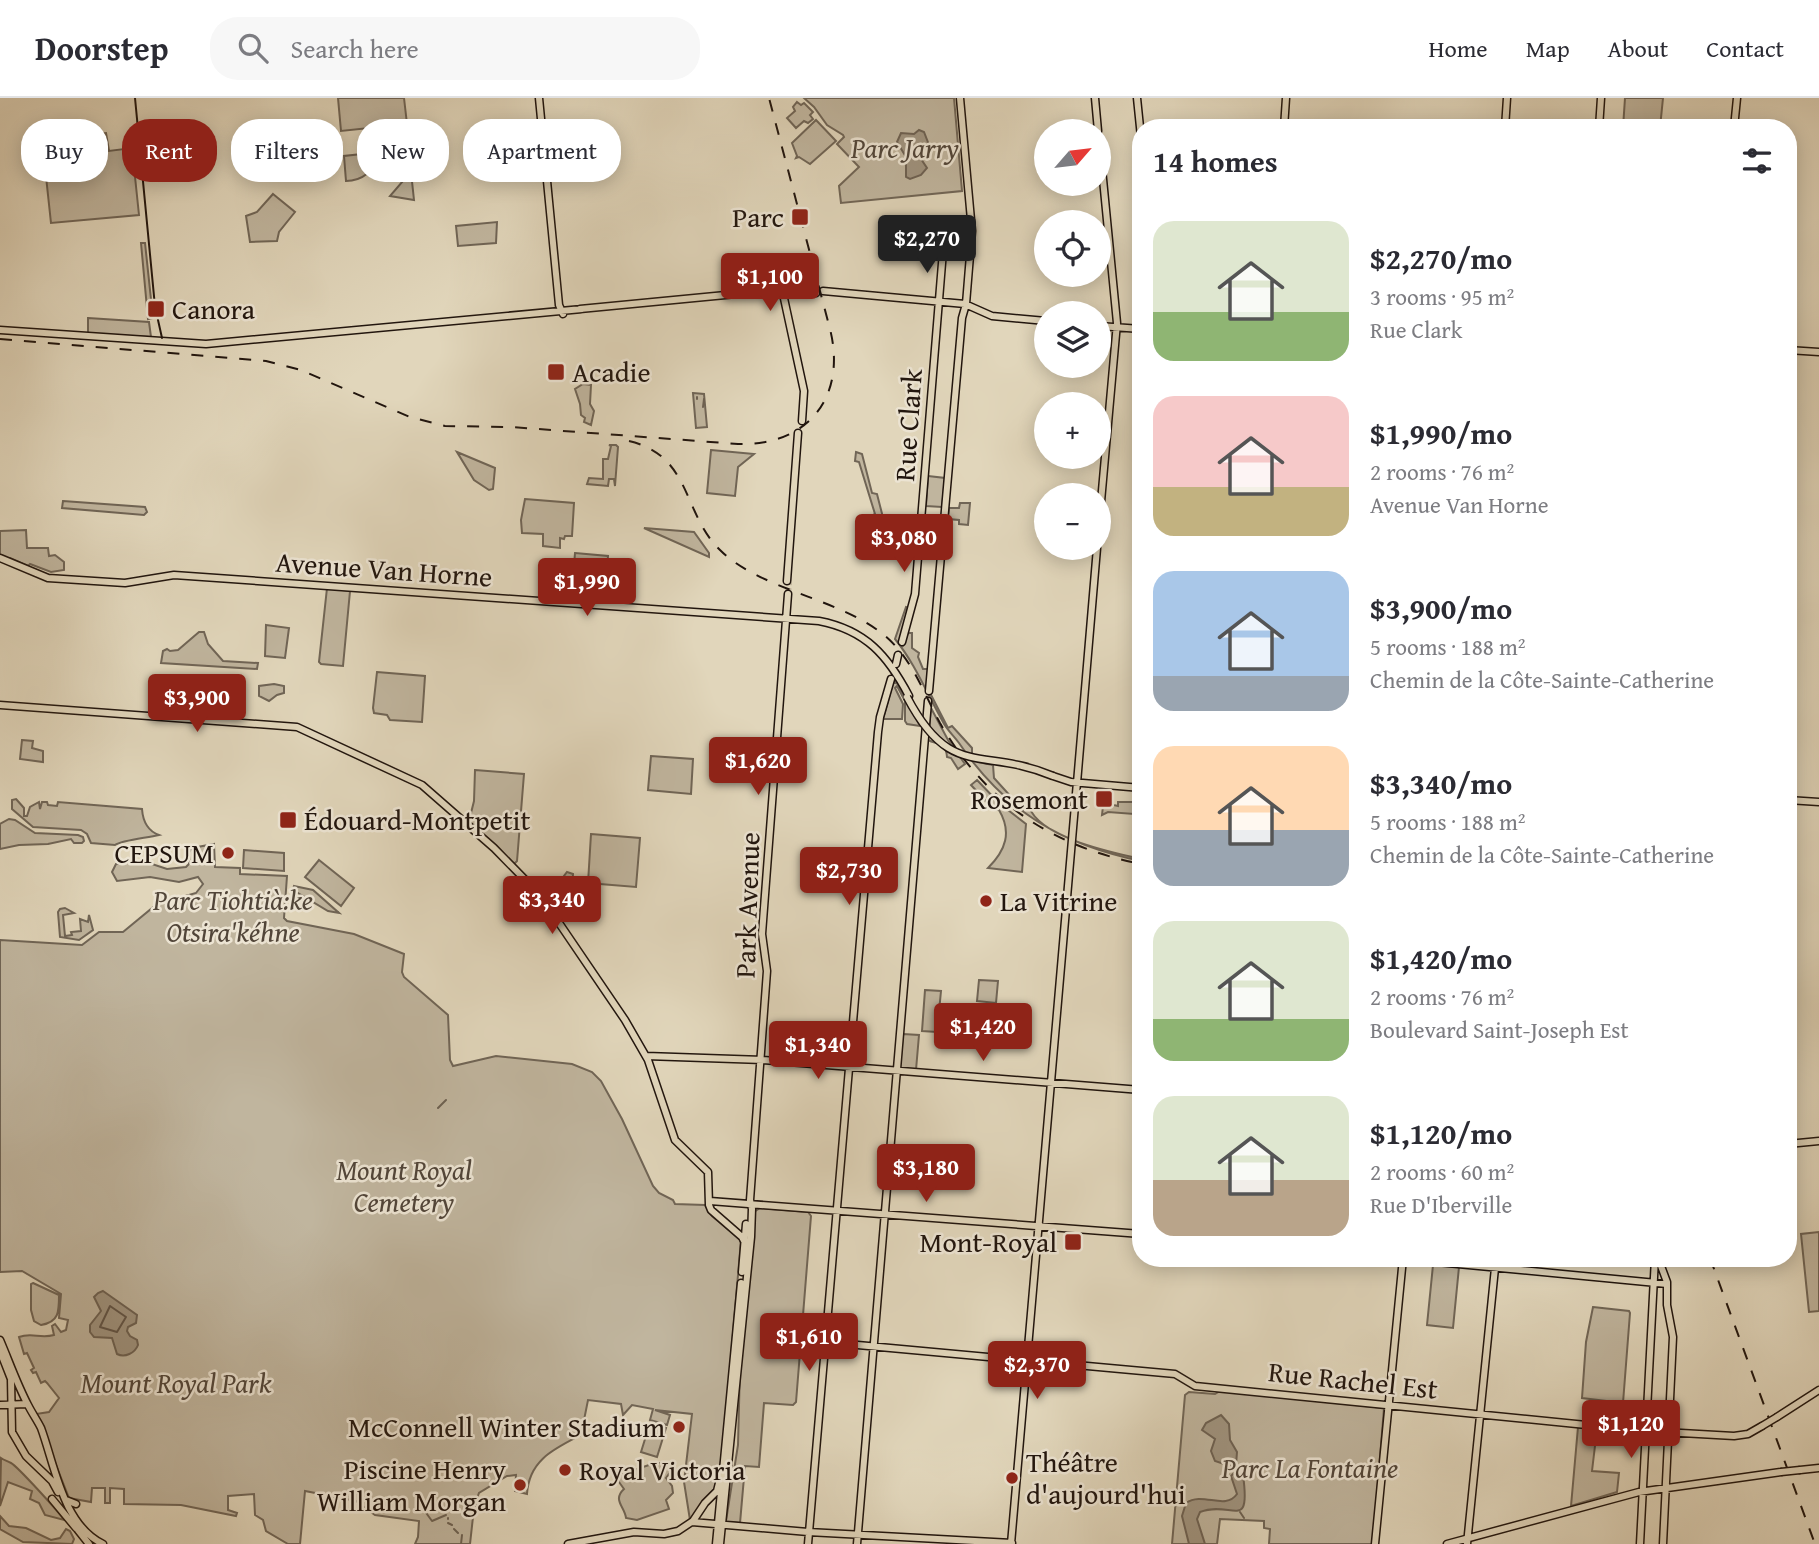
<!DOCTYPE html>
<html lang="en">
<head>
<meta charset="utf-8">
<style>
  :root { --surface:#fff; --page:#f7f7f7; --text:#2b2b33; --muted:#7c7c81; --line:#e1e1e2; --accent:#8f2418 }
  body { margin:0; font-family:"Gentium Book Plus",serif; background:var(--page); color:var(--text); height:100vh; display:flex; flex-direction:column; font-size:26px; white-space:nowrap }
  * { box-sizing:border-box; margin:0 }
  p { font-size:23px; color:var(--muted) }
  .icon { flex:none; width:38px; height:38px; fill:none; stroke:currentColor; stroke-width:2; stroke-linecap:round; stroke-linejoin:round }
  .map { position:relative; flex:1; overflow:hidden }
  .panel { position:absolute; left:1132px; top:21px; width:665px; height:1148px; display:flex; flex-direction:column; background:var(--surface); border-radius:28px; box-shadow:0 4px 18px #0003 }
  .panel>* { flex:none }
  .hud { position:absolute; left:21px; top:21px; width:665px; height:63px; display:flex; gap:14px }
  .needle { width:46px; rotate:62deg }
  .tools { position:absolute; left:1034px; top:21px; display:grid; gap:14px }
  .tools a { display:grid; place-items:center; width:77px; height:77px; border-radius:50%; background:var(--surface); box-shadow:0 4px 18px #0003; font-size:35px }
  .price { position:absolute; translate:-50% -60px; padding:0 16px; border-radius:7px; background:var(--accent); color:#fff; font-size:23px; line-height:46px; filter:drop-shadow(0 2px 4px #0008) }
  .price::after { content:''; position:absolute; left:50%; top:42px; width:21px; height:16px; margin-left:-10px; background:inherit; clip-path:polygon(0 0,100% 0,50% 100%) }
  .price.on { background:#222; color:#fff }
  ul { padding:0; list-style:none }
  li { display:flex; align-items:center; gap:21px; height:175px; padding:0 21px }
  li span { display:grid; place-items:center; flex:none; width:196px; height:140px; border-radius:21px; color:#555 }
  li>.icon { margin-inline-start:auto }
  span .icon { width:84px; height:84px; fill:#fffc; stroke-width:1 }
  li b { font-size:30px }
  h2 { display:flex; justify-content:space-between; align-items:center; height:84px; padding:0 21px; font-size:30px }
  .chip { padding:0 24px; border-radius:28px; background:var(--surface); box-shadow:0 4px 18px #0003; font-size:24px; line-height:63px }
  .chip.on { background:var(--accent); color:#fff }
  header { display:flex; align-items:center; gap:42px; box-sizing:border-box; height:98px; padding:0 35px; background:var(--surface); border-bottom:2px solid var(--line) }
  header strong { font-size:33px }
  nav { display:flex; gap:38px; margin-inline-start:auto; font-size:24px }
  .search { width:490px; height:63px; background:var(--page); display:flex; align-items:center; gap:18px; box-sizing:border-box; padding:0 24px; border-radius:28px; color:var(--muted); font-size:26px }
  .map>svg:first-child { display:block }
  .green { fill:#c0b59e; stroke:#706556; stroke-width:2 }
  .water { fill:#a09480; stroke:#6d6152; stroke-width:2 }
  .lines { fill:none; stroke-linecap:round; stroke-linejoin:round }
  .shore { stroke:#605447; stroke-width:2 }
  .stream { stroke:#6d6152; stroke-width:2 }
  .major-tunnel { stroke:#bbaf98; stroke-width:6; stroke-dasharray:6 3; stroke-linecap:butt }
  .major-casing { stroke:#21150e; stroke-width:9 }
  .major { stroke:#e1d6bb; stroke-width:6 }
  .tram { stroke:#21150e; stroke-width:2 }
  .rail { stroke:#21150e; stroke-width:2; stroke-dasharray:12 12; stroke-linecap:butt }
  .major-bridge-casing { stroke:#21150e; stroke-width:9; stroke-linecap:butt }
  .major-bridge { stroke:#e1d6bb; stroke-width:6 }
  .poi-dot { fill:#8f2418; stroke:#ece4d3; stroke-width:2.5 }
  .labels { text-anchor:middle; stroke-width:5; stroke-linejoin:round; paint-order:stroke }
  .park-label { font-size:28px; font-style:italic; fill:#514539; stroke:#ece4d3 }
  .poi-label { font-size:28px; fill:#21150e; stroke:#ece4d3; text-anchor:end }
  .street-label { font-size:28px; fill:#21150e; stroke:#ece4d3 }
</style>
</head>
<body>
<header>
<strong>Doorstep</strong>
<div class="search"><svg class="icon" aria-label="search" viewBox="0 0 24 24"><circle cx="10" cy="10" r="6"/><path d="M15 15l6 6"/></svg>Search here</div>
<nav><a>Home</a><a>Map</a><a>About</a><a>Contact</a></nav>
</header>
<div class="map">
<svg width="1819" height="1446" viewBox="0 0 1819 1446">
  <rect width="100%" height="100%" fill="#e1d6bb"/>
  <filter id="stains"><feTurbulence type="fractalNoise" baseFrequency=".00286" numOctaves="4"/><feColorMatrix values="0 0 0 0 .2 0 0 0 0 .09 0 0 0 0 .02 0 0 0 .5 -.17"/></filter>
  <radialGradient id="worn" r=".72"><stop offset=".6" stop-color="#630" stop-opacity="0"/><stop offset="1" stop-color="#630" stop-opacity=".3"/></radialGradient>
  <path class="green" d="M338 0H404L407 26 341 33Z
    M804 0H954L962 93 841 105 839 88 859 69 837 46 844 39 843 37 827 27 814 9Z
    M1625 0H1663L1660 30H1623Z
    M797 4 801 7 804 5 813 14 810 17 813 21 808 25 804 23 796 30 787 20 795 13 793 9Z
    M816 22 836 43 810 66 799 59 796 60 797 58 792 45Z
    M106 35 109 53 132 50 139 117 51 125 45 69 68 67 65 39Z
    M380 54 382 56C375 71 363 83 346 83L344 58Z
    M410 65 414 102 390 98 403 83Z
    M273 96 295 114 279 134 277 143 250 144 246 118 257 114Z
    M497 124 496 145 458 148 456 128Z
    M141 145H145L153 220 148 221Z
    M785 167 791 188 787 186 766 187 764 170Z
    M88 220 149 224 151 239 88 236Z
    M583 286 591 287 590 306 594 313 591 327 584 324 585 320 581 317 580 306 575 291Z
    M693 295 704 296 707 329 696 330Z
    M609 347H616L618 349 615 388 614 381H609L608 388 587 386 589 380 603 381V361H608L611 348Z
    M711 352 754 356 738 369 735 398 707 395Z
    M457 354 495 370 493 391 489 392 474 382Z
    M856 354 862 356 872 395 877 396 891 451 883 450 877 427 874 426 873 417 875 416 859 364 855 363Z
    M928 378 945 380 942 409 926 408Z
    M525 401 574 405 572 438H565L564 441 560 440V450L543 448V436L522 435 521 422Z
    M63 403 145 409 147 414 144 417 62 410Z
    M960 405H970L968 427 959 426V422L948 421 949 410H959Z
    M644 430 694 434 709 455V459Z
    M26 432 27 450H48L49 458 55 457 64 464V472L51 474 30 466 28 468 10 460H0V433Z
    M575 455 608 458 606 482 573 480Z
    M327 490 350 493 343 568 321 566 319 564Z
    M906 509 910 510 901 541 903 547 908 535H912V550L919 555 918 559 923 571H928L927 589 948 630 952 628 972 650V655L978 664 993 667 994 680 1024 713 1029 709C1041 740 1111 754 1141 761V763C1062 747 1005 713 959 645 954 638 947 632 943 624 927 596 916 567 895 541Z
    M266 527 289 530 285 560 265 558Z
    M199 534H204L208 546 223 563 258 565 257 571 161 565 163 553 167 551 170 553 178 552Z
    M377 574 425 578 422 624 390 622 387 617 374 615 373 610Z
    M891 574 920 628 907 626 905 623V603L897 588 895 590 903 606 902 621H883L893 585H896Z
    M274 586 284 588V595L277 597 269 603 259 598V588Z
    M931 610 948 642 965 666 958 671 951 660 947 659C946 644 938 647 928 642Z
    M22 642 33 643 32 650 43 653V664L20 661Z
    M651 658 693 661 691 696 648 692Z
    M475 672 524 676 517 763 514 766 469 723 474 703Z
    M977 682 999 705 1026 726 1022 774 988 770C1006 752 1012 734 999 712L993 711 971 687Z
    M16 701 24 710V718H27L30 709 39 704 40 711 42 704H47L48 707 57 708 58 704 142 711C143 725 148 733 159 737 146 740 122 742 115 747L91 745 87 736 81 732 33 729 12 711V702Z
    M1108 701 1109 706 1118 708V704H1136L1134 716 1108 714 1102 717 1103 708Z
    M9 721 15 722 35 735 78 737 83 739 84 743 82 745H74L71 741 48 746 19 747 0 751V726Z
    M591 736 640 740 636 789 588 785Z
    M214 746 215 769 240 770V776L287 778 284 820 287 823 354 836 404 856 402 874 404 879 448 917 450 962 453 968 496 958 572 966 592 974 601 983 622 1021 653 1088 659 1095 673 1102 675 1106 705 1107 712 1118 741 1142 723 1352 716 1389 690 1422 684 1384 692 1316 655 1312 670 1317 667 1327 650 1322 653 1311 632 1307 623 1317 621 1306 588 1302 581 1337C554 1351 529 1362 527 1396L515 1393 516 1377 507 1378 479 1395 476 1403 477 1409 474 1410 470 1446H415L418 1439 419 1423 375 1417 356 1403 305 1393 300 1446H288L266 1433 263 1422 255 1417 254 1396 228 1398V1412L237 1415 236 1418 181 1407 124 1406V1391L110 1390V1405H105V1390H92L91 1404 69 1400 36 1316 49 1314 59 1300 47 1285 45 1283 41 1285 36 1274 33 1275 31 1272 34 1270 27 1255 24 1256 19 1239C32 1234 40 1241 54 1237L52 1228 55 1226 61 1234 66 1232 68 1222 59 1220 61 1196 22 1173 0 1174V842L82 847 99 834H123L157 806 196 795 203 786 198 779 179 784 150 779 117 783 112 774 116 766 143 763 167 771 186 769 189 766 188 756 192 750Z
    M244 752 284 755V773L243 770Z
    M319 762 354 790 341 808 305 779Z
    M567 774 573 776 571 806 559 821 546 802Z
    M294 788 313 792 339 815 328 813 293 792Z
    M65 810 74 815 63 817 65 838 72 837 71 834 81 833 80 821 88 824 89 817 93 832 79 842 60 839 58 814 60 811Z
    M979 882 998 883 996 905 977 903Z
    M925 892 941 893 937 934 922 933Z
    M903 936 919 937 916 972 900 970Z
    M760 1110 808 1114 811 1118 796 1304 793 1307 764 1305 759 1369 745 1368 740 1425 726 1423 738 1347 740 1269 753 1125H755L754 1114Z
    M1819 1134V1213L1809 1214 1801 1136Z
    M1433 1167 1459 1169 1453 1230 1427 1227Z
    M33 1185 59 1197C59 1214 59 1224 41 1227L34 1223 31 1212V1186Z
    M1593 1209 1629 1213 1630 1215 1623 1305 1582 1300 1586 1244Z
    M1220 1293 1384 1310 1373 1446H1269L1270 1431 1264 1430V1423L1220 1421 1217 1446H1172L1185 1297 1189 1294 1215 1296Z
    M650 1325 666 1330 657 1359 641 1354Z
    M1578 1329 1597 1331 1592 1373 1619 1375 1617 1394 1571 1408Z
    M1 1360C4 1362 7 1363 11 1365 17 1368 60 1415 64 1422L45 1417 39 1405 30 1401 32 1393 8 1384 0 1408Z
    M655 1365H666L674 1369 666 1380 672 1388 673 1395 666 1402 669 1411 637 1422 626 1420C625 1409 612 1402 624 1391L619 1384V1377Z
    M0 1418 9 1428 26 1430 51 1442 60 1440 66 1431 70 1433 74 1441 72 1446 23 1444 0 1431Z"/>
  <path class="water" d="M919 32 924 34 929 47 925 51 919 46 915 52 927 70 921 77 910 81 906 79V59L897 44 901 35 914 36Z
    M103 1193 137 1217 136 1225 128 1229 127 1233 130 1238 137 1242 138 1247C135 1255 125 1260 117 1256L112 1240 94 1239 90 1234V1227L101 1213 94 1199 98 1195Z
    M1221 1317 1229 1326 1230 1342 1237 1354 1236 1367 1238 1373 1243 1377C1251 1435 1232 1402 1200 1414L1197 1421 1205 1446H1189L1182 1418 1186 1405C1203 1393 1225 1413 1237 1396L1231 1378 1234 1375 1233 1369 1215 1363 1211 1353 1215 1341 1202 1332 1206 1325Z"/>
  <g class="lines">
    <path class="shore" d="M110 1208 126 1219 117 1234 100 1229Z"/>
    <path class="stream" d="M697 299V301
      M703 309 704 301
      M438 1010 446 1002
      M416 1401 432 1423 446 1417
      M1240 1414 1244 1420
      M448 1420V1421
      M448 1425 452 1427
      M454 1431 458 1435
      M461 1446 462 1437"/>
    <path class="major-tunnel" d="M788 496 789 484"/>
    <defs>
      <path id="major" d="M539 0 559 207 563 216
        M1095 0 1098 33
        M1137 0 1141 39
        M1284 30 1286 0
        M1505 30 1507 0
        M1599 30 1601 0
        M1734 30 1737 0
        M1099 40 1117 225 1099 426
        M782 191 804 293 802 323
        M823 193 965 206 992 218 1046 223
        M580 211 736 196 785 194 816 195
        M1099 228 1141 231
        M0 232 206 246 582 211
        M1788 252 1819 254
        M0 460 48 480 125 485 174 477 819 523C866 532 888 558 909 598
        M787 483 798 335
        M902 544 915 496 943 153H965L968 131
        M896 566 898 557
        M929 593 962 220 966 206 972 133 960 0
        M0 607 297 629 422 687 494 750 540 797 625 922 648 962 675 1042 708 1074 709 1107 711 1112 742 1139 745 1145
        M1053 678 1071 684 1141 690
        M1077 685 1097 450
        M1788 702 1819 704
        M646 958 763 962 1141 992
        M1788 1046 1819 1043
        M710 1103 1141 1136
        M1395 1160 1667 1186
        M1658 1160 1667 1184V1207L1673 1239 1663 1446
        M742 1174 746 1126
        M0 1242C9 1263 17 1286 28 1307 32 1315 37 1322 41 1330 55 1368 63 1427 103 1446
        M825 1244 1175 1276 1195 1288 1646 1333 1734 1338 1748 1336 1762 1328
        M0 1253 11 1281 12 1334 26 1358 52 1383 58 1394
        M0 1307 27 1306
        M1777 1319 1819 1292
        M1800 1372 1819 1370
        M52 1401 76 1430
        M66 1402 76 1406
        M692 1424 808 1434 1012 1445
        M77 1431 89 1446
        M568 1446 634 1434 664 1436 678 1433 693 1423 705 1405 717 1393 719 1385
        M716 1446 741 1185
        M720 1446 751 1139 752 1111 750 1102 767 873 762 836 788 496
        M808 1446 878 634 880 619 891 581
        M857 1446 928 603
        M1011 1446 1077 684
        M1375 1446 1403 1160
        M1447 1446 1639 1394 1781 1374
        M1467 1446 1496 1160
        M1640 1446 1655 1160"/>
    </defs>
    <use href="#major" class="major-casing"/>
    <use href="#major" class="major"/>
    <path class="tram" d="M135 0 156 219
      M158 222 162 240"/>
    <path class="rail" d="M0 241 266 263 301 272 410 319 445 328 511 329 738 346C808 348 847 299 830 231L769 0
      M629 343C692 358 682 415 720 452 760 492 839 500 884 537 912 560 923 594 940 625 986 705 1052 748 1141 766
      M1710 1160 1815 1446"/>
    <defs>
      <path id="major-bridge" d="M907 599C951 683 982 648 1053 678
        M1762 1328 1777 1319
        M1781 1374 1800 1372"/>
    </defs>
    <use href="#major-bridge" class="major-bridge-casing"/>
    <use href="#major-bridge" class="major-bridge"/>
  </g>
  <g class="poi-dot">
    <rect x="791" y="110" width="18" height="18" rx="3.5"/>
    <rect x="147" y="202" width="18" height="18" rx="3.5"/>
    <rect x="547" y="265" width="18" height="18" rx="3.5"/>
    <rect x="1095" y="692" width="18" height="18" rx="3.5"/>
    <rect x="279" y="713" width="18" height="18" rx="3.5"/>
    <circle cx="228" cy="755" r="7"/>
    <circle cx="986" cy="803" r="7"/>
    <rect x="1064" y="1135" width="18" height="18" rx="3.5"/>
    <circle cx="679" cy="1329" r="7"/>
    <circle cx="565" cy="1372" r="7"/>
    <circle cx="1012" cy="1380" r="7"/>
    <circle cx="520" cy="1387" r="7"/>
  </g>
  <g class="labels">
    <g class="park-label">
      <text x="905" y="60">Parc Jarry</text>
      <text x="233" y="812">Parc Tiohtià:ke<tspan x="233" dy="32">Otsira'kéhne</tspan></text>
      <text x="404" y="1082">Mount Royal<tspan x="404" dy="32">Cemetery</tspan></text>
      <text x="176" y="1295">Mount Royal Park</text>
      <text x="1310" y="1380">Parc La Fontaine</text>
    </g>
    <g class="poi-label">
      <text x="784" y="129">Parc</text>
      <text x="172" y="221" text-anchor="start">Canora</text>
      <text x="572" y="284" text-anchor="start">Acadie</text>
      <text x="1088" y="711">Rosemont</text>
      <text x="304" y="732" text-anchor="start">Édouard-Montpetit</text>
      <text x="214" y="765">CEPSUM</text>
      <text x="1000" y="813" text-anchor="start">La Vitrine</text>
      <text x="1057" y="1154">Mont-Royal</text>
      <text x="665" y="1339">McConnell Winter Stadium</text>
      <text x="1026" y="1374" text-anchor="start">Théâtre<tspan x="1026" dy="32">d'aujourd'hui</tspan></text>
      <text x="506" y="1381">Piscine Henry<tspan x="506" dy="32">William Morgan</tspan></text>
      <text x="579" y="1382" text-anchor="start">Royal Victoria</text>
    </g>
    <g class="street-label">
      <text transform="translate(908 327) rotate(-86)" y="10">Rue Clark</text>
      <text transform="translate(384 471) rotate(4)" y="10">Avenue Van Horne</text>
      <text transform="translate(747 807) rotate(-88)" y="10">Park Avenue</text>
      <text transform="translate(1353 1282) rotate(6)" y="10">Rue Rachel Est</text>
    </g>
  </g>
  <rect width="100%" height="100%" filter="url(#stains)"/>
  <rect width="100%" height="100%" fill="url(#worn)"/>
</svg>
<div class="tools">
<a><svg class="needle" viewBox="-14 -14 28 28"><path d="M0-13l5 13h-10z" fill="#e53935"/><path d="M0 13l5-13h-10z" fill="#7c7c81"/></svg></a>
<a><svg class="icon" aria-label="locate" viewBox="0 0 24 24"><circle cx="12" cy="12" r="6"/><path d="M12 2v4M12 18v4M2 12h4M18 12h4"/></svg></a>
<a><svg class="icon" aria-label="layers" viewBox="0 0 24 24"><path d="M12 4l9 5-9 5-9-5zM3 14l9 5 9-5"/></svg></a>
<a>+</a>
<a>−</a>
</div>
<b class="price on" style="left:927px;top:177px">$2,270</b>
<b class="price" style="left:770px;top:215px">$1,100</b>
<b class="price" style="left:904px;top:476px">$3,080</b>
<b class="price" style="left:587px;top:520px">$1,990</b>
<b class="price" style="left:197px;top:636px">$3,900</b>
<b class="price" style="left:758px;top:699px">$1,620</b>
<b class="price" style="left:849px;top:809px">$2,730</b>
<b class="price" style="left:552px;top:838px">$3,340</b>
<b class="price" style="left:983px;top:965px">$1,420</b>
<b class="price" style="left:818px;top:983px">$1,340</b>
<b class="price" style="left:926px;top:1106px">$3,180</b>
<b class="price" style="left:809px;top:1275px">$1,610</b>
<b class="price" style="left:1037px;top:1303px">$2,370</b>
<b class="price" style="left:1631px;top:1362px">$1,120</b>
<div class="hud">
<a class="chip">Buy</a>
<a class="chip on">Rent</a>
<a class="chip">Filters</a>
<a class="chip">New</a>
<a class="chip">Apartment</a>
</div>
<section class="panel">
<h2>14 homes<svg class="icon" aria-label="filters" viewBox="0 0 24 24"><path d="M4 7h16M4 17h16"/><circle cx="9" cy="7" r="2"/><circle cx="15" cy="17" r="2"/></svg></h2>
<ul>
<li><span style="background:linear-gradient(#dfe7d0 65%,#8fb573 0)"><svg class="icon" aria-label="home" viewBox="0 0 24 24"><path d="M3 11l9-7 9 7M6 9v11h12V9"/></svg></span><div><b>$2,270/mo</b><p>3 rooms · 95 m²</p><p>Rue Clark</p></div></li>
<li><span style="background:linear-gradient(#f6c9c9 65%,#c2b280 0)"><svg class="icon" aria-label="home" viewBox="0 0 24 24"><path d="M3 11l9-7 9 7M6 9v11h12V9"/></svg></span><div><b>$1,990/mo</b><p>2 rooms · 76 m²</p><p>Avenue Van Horne</p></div></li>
<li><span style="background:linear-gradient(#a9c7e8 75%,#9aa5b1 0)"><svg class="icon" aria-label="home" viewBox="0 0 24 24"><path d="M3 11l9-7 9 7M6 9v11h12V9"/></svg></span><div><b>$3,900/mo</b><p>5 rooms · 188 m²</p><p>Chemin de la Côte-Sainte-Catherine</p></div></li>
<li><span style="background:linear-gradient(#ffd9b3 60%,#9aa5b1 0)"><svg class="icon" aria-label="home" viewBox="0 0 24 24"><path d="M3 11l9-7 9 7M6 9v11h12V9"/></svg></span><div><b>$3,340/mo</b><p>5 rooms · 188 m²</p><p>Chemin de la Côte-Sainte-Catherine</p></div></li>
<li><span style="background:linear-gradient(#dfe7d0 70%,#8fb573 0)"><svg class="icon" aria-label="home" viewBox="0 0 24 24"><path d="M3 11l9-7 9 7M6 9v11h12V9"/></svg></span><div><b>$1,420/mo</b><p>2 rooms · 76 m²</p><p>Boulevard Saint-Joseph Est</p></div></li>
<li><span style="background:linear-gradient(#dfe7d0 60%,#b9a48a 0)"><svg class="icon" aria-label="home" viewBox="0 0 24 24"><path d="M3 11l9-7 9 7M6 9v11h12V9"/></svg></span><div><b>$1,120/mo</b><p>2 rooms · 60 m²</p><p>Rue D'Iberville</p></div></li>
</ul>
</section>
</div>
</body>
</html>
